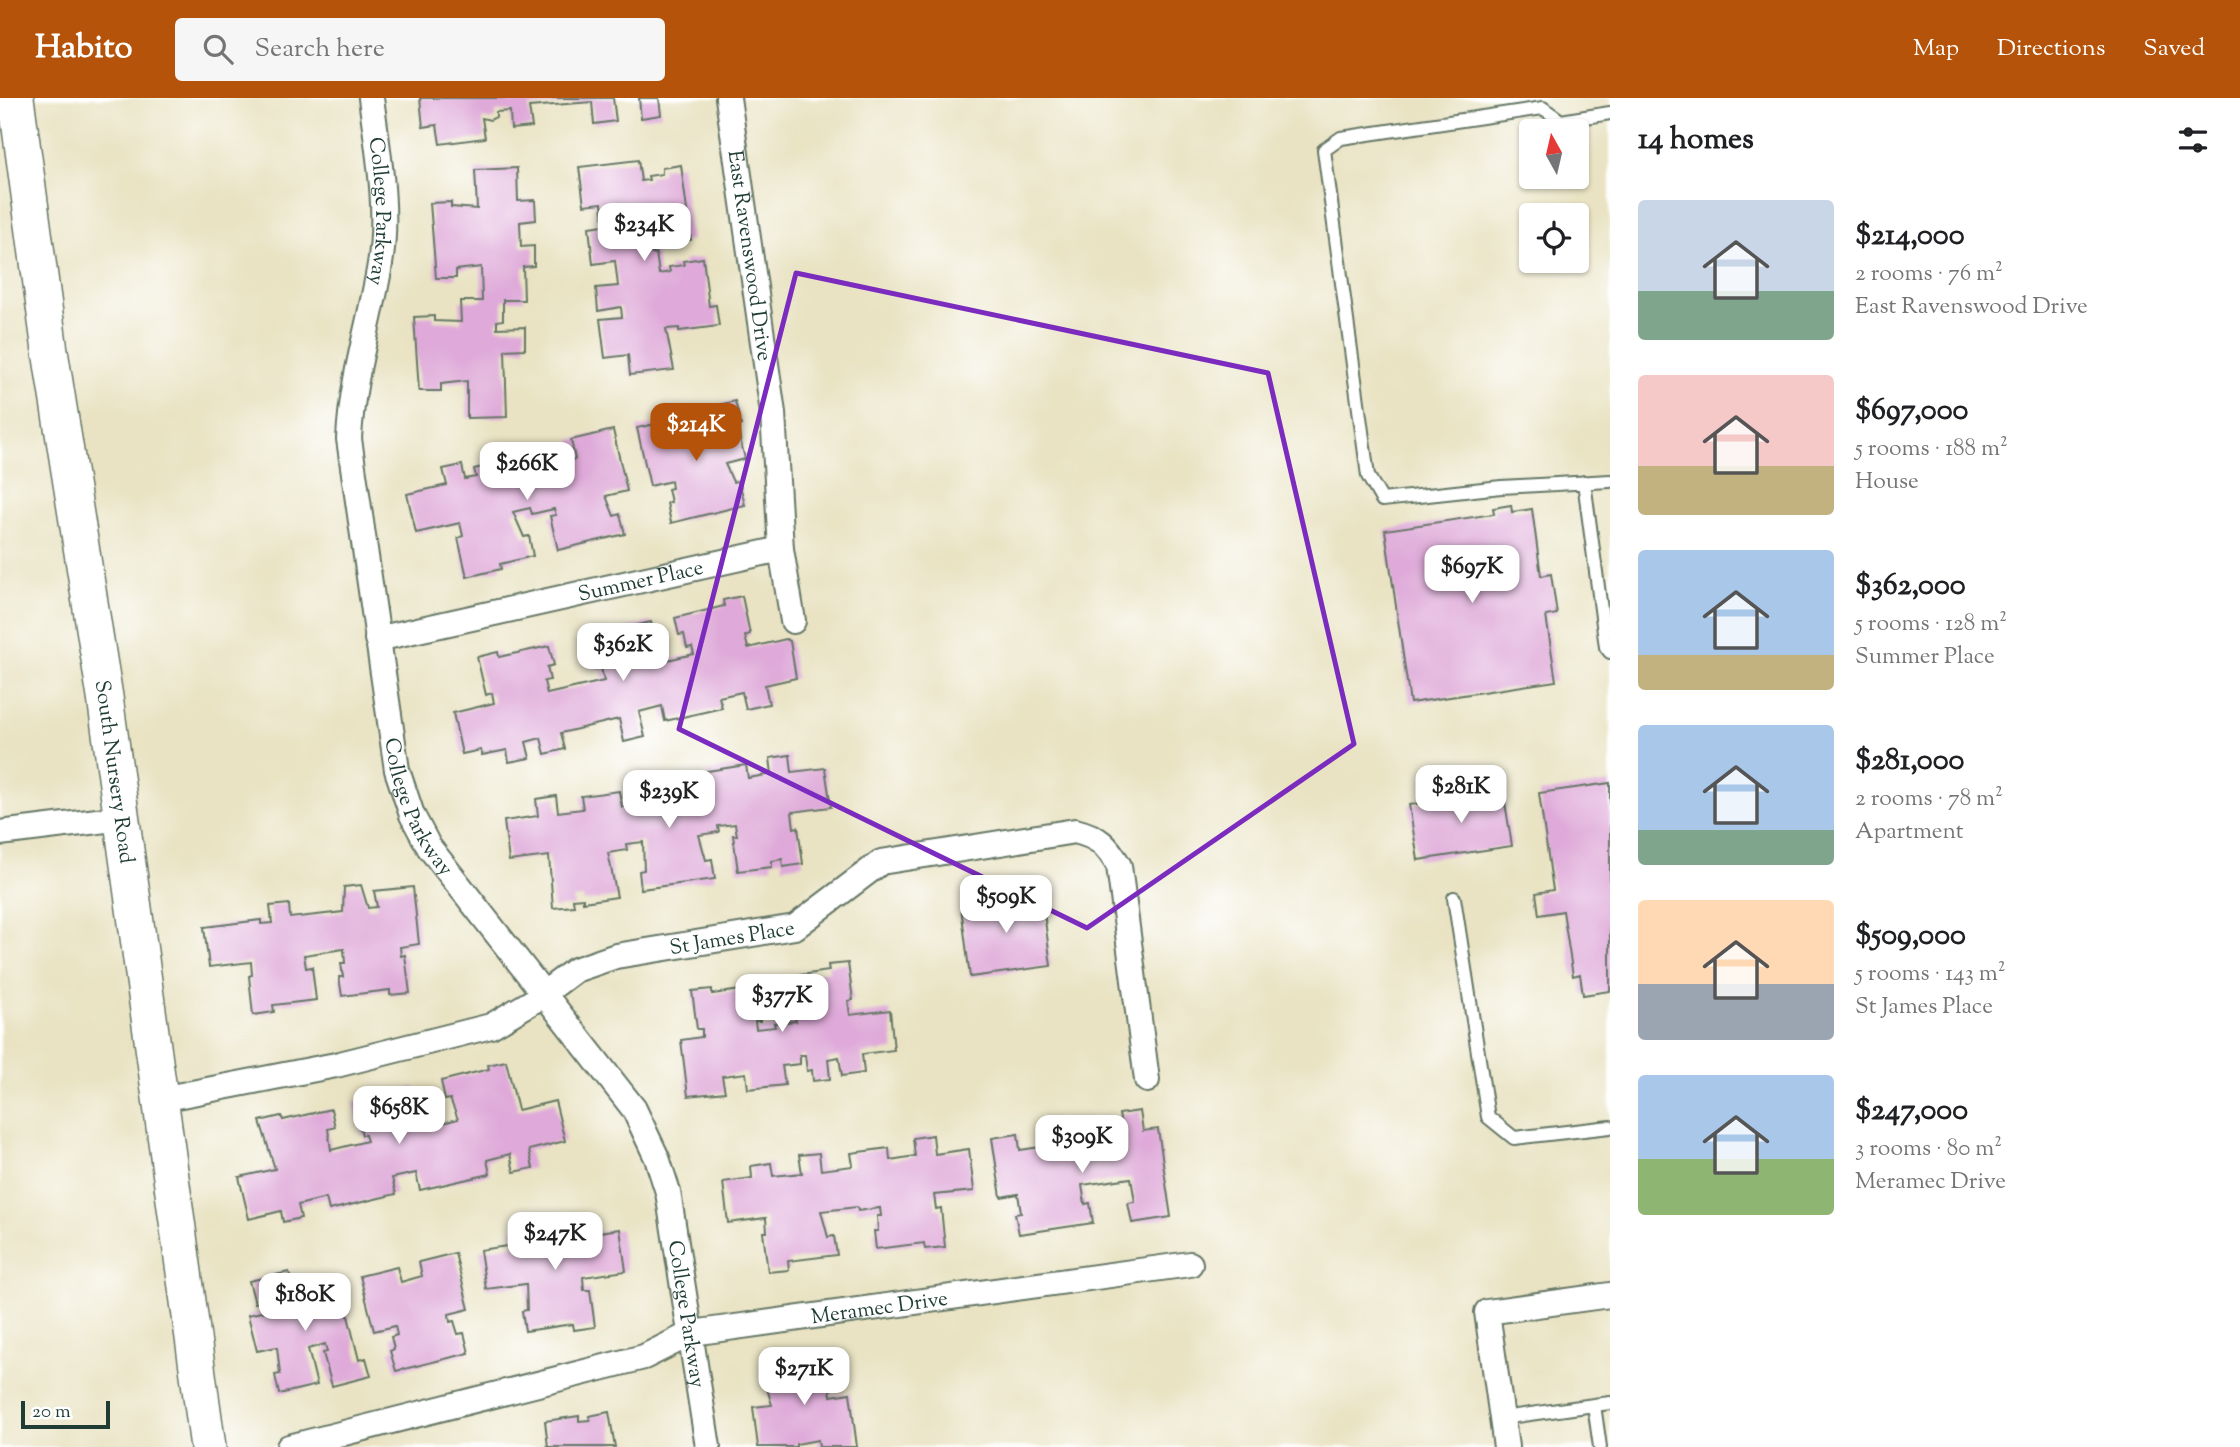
<!DOCTYPE html>
<html lang="en">
<head>
<meta charset="utf-8">
<style>
  :root { --surface:#fff; --page:#f6f6f6; --text:#202124; --muted:#757577; --accent:#b45309 }
  body { margin:0; font-family:"Sorts Mill Goudy",serif; background:var(--page); color:var(--text); height:100vh; display:flex; flex-direction:column; font-size:26px; white-space:nowrap }
  * { box-sizing:border-box; margin:0 }
  p { font-size:23px; color:var(--muted) }
  .icon { flex:none; width:38px; height:38px; fill:none; stroke:currentColor; stroke-width:2; stroke-linecap:round; stroke-linejoin:round }
  .map { position:relative; flex:1; overflow:hidden }
  .side { display:flex; flex-direction:column; background:var(--surface); width:630px }
  .side>* { flex:none }
  .needle { width:46px; rotate:352deg }
  .buttons { position:absolute; left:1519px; top:21px; display:grid; gap:14px }
  .buttons a { display:grid; place-items:center; width:70px; height:70px; border-radius:7px; background:var(--surface); box-shadow:0 2px 5px #0004; font-size:35px }
  .scale { position:absolute; left:21px; bottom:18px; width:89px; box-sizing:border-box; padding-left:7px; border:4px solid #1f3d34; border-top:0; font-size:19px; line-height:24px; white-space:nowrap; color:#1f3d34; -webkit-text-stroke:5px #fff; paint-order:stroke }
  .price { position:absolute; translate:-50% -60px; padding:0 16px; border-radius:14px; background:#fff; color:#222; font-size:23px; line-height:46px; filter:drop-shadow(0 2px 4px #0008) }
  .price::after { content:''; position:absolute; left:50%; top:42px; width:21px; height:16px; margin-left:-10px; background:inherit; clip-path:polygon(0 0,100% 0,50% 100%) }
  .price.selected { background:var(--accent); color:#fff }
  ul { padding:0; list-style:none }
  li { display:flex; align-items:center; gap:21px; height:175px; padding:0 28px }
  li span { display:grid; place-items:center; flex:none; width:196px; height:140px; border-radius:7px; color:#555 }
  li>.icon { margin-inline-start:auto }
  span .icon { width:84px; height:84px; fill:#fffc; stroke-width:1 }
  li b { font-size:30px }
  h2 { display:flex; justify-content:space-between; align-items:center; height:84px; padding:0 28px; font-size:30px }
  header { display:flex; align-items:center; gap:42px; box-sizing:border-box; height:98px; padding:0 35px; background:var(--accent); color:#fff }
  header strong { font-size:33px }
  nav { display:flex; gap:38px; margin-inline-start:auto; font-size:24px }
  .search { width:490px; height:63px; background:var(--page); display:flex; align-items:center; gap:18px; box-sizing:border-box; padding:0 24px; border-radius:7px; color:var(--muted); font-size:26px }
  main { display:flex; flex:1; min-height:0 }
  .map>svg:first-child { display:block }
  .building { fill:#dfaad9 }
  .lines { fill:none; stroke-linecap:round; stroke-linejoin:round }
  .lane-casing { stroke:#676; stroke-width:16 }
  .street-casing { stroke:#676; stroke-width:28 }
  .secondary-casing { stroke:#676; stroke-width:38 }
  .lane { stroke:#fff; stroke-width:12 }
  .street { stroke:#fff; stroke-width:24 }
  .secondary { stroke:#fff; stroke-width:35 }
  .marked { fill:none; stroke:#7b2cbf; stroke-width:5; stroke-linejoin:round }
  .labels { text-anchor:middle; stroke-width:7; stroke-linejoin:round; paint-order:stroke }
  .street-label { font-size:21px; fill:#1f3d34; stroke:#fff }
</style>
</head>
<body>
<header>
<strong>Habito</strong>
<div class="search"><svg class="icon" aria-label="search" viewBox="0 0 24 24"><circle cx="10" cy="10" r="6"/><path d="M15 15l6 6"/></svg>Search here</div>
<nav><a>Map</a><a>Directions</a><a>Saved</a></nav>
</header>
<main>
<div class="map">
<svg width="1610" height="1349" viewBox="0 0 1610 1349">
  <rect width="100%" height="100%" fill="#fff"/>
  <filter id="ink" filterUnits="userSpaceOnUse"><feTurbulence type="fractalNoise" baseFrequency=".0143" numOctaves="2"/><feDisplacementMap in="SourceGraphic" scale="14" xChannelSelector="R" yChannelSelector="G"/><feConvolveMatrix kernelMatrix="1 2 1 2 8 2 1 2 1" color-interpolation-filters="sRGB"/></filter>
  <filter id="wash" filterUnits="userSpaceOnUse"><feTurbulence type="fractalNoise" baseFrequency=".00686" numOctaves="4" result="noise"/><feDisplacementMap in="SourceGraphic" scale="28" xChannelSelector="R" yChannelSelector="G"/><feGaussianBlur stdDeviation="1.57" result="paint"/><feColorMatrix in="noise" values="0 0 0 0 0 0 0 0 0 0 0 0 0 0 0 0 0 1.4 0 .05"/><feComposite in="paint" operator="in"/></filter>
  <g filter="url(#wash)">
    <rect width="100%" height="100%" fill="#e9e3c3"/>
    <g id="blocks">
      <path class="building" d="M420 0H613L616 23 594 26 592 4 529 9 532 29 511 31 510 13 496 14V19L490 22 482 20 485 40 440 46 437 27 423 29Z
        M639 0H659L661 17 641 20Z
        M638 62 641 83 649 82 648 78 662 76V70L681 67 691 142 672 145 671 138 658 140V135L649 136 652 156 656 155 659 176 670 174 669 169 684 167 683 163 703 160 709 208 716 207 719 228 679 233V230L666 231 674 272 630 277 628 257 605 260 600 221 622 219 621 209 598 213 596 190 618 188 615 163 593 166 589 129 604 127 602 105 584 107 579 69Z
        M517 70 518 103 535 102 536 122 520 124 521 149 534 148V168L523 169 524 202H503V222L497 223V230L525 229V251L505 252 507 319 467 320V283L441 286V293H419L414 219 434 218V223L461 224 460 203H482L481 169 456 172V180H436L430 105 451 104V109L477 111 475 72Z
        M735 303 741 327 737 328 745 361 725 366 733 384 739 383 745 407 671 425 667 405 671 404 668 391 672 390 671 383 650 388 637 330 674 322 678 339 689 337 686 323 705 318 707 327 714 325 711 309Z
        M613 332 627 393 606 398 614 418 620 416 625 436 558 452 550 418 556 417 554 411 532 416 530 410 513 414 524 439 529 438 533 458 500 466 501 471 467 479 458 440 463 438 460 425 416 435 407 396 447 387 443 371 462 367 465 381 476 379 474 371 495 366 498 376 522 371 518 357 555 348 559 365 575 361 571 342Z
        M1511 407 1512 414 1532 411 1541 478 1551 476 1557 516 1546 518 1556 583 1410 605 1385 432 1494 416 1493 410Z
        M742 498 750 536 745 538 748 550 786 541 790 543 796 580 765 587 769 606 746 611 742 594 719 599 722 610 665 623 662 608 639 614 645 639 624 644 619 621 561 635 565 651 545 656 541 640 526 644 530 660 509 664 507 652 482 657 481 652 462 656 453 615 494 605 492 595 486 597 477 559 498 554 499 559 549 548 554 567 547 569 550 582 544 583 547 596 604 583 601 570 596 571 592 558H587L583 540 651 524 658 556 653 558 654 565 694 556 692 549 687 550 684 536 679 537 675 520 724 508 723 502Z
        M790 657 792 674 825 670 831 709 792 714 794 730 798 729 803 766 783 769 782 761 772 763V769L738 773 733 737H737L735 726 718 728 719 734 699 737 706 762 712 761 715 781 641 791 639 773 644 772 643 744 626 746 627 752 608 755 617 799 583 804V800L573 801 574 808 553 810 549 758 509 763 504 723 538 718 536 701 556 698 558 714 583 711 581 698 619 693 622 709 645 706 644 694 684 688 686 700 711 697 707 673 746 667 748 680 772 676 770 660Z
        M1610 685V893L1583 897 1580 876 1573 878 1563 813 1539 817 1536 795 1553 792 1539 695Z
        M1503 692 1512 748 1418 762 1409 707Z
        M361 787 368 810 377 809 374 793 413 789 419 846 400 849 401 858 405 857 410 895 390 897V892L342 898 339 879H343L341 865H345L344 851 304 857 306 870 312 869 316 902 273 907 274 914 253 917 249 878 252 877 251 864 209 869 204 829 261 822V826L272 825 270 808 289 806 290 820 343 814 344 789Z
        M1010 793 1011 803 1042 799 1051 868 970 879 961 809 991 805 990 795Z
        M848 865 853 902 848 903 850 917 890 912 894 952 862 956 864 975 842 978 839 959 828 961 830 981 813 983 812 972 807 973 805 957H800V966L782 968 785 987 748 991 746 975 722 978 725 994 688 998 681 942 702 939V931H697L692 893 712 891V896L756 890 760 923H755L756 931 775 929 774 925 796 923 788 898H782L779 880 829 873 828 867Z
        M506 963 518 1012 555 1003 565 1043 529 1052 533 1070 514 1074 510 1056 487 1062 490 1076 420 1092 416 1075 392 1080 396 1096 329 1112 326 1100 298 1107 301 1120 283 1124 281 1113 249 1121 239 1079 275 1071 260 1023 281 1018 283 1022 331 1011 335 1029 328 1031 331 1052 367 1043 365 1037H362L354 1004 415 989 423 1030 458 1021 450 1001 445 1002 441 983 489 971 488 967Z
        M1140 1013 1143 1033 1158 1031 1171 1119 1132 1125 1128 1105 1135 1104 1131 1080 1082 1087 1085 1106 1090 1105 1093 1125 1019 1136 1015 1116 1021 1115 1018 1096 1001 1099 992 1040 1018 1036 1020 1052 1067 1045 1065 1029 1090 1025 1093 1041 1123 1037 1119 1016Z
        M933 1037 935 1056 969 1051 974 1093 934 1097 936 1111 941 1110 945 1149 925 1151 924 1145 876 1151 874 1133H878L877 1118H881L880 1110 858 1113 857 1109 821 1113 828 1139 834 1138 837 1157 788 1163 789 1172 768 1174 763 1134H767L766 1120 728 1125 723 1084 752 1080 751 1068 771 1065 773 1078 802 1075 799 1057 819 1055 821 1072 853 1068 851 1055 889 1050 890 1062 915 1058 913 1040Z
        M577 1120 579 1137 620 1131 626 1173 583 1179 584 1192H590L595 1229 574 1232 573 1226 525 1233 522 1213 527 1212 526 1186 486 1191 480 1152 514 1147 512 1131 532 1128 534 1144 560 1140 558 1123Z
        M455 1155 469 1211 449 1216 450 1224 454 1223 458 1236 464 1235 469 1255 396 1273 390 1253 394 1251 391 1239 397 1237 395 1228 374 1233 360 1178 397 1169 401 1184 422 1178 419 1164Z
        M289 1174 294 1194 328 1185 332 1201 343 1198 359 1262 366 1260 371 1278 332 1288 323 1255 327 1254 325 1246 308 1251 317 1287 279 1296 275 1277 280 1276 277 1249 257 1253 248 1217 275 1211 273 1201 255 1205 249 1183Z
        M832 1257 834 1276 828 1277 831 1298 850 1295 857 1349H819L818 1342 796 1346V1349H758L753 1309 772 1307 766 1287H763L760 1267Z
        M609 1314 615 1349H548L545 1323 579 1318V1323L590 1322 589 1318Z"/>
    </g>
  </g>
  <g filter="url(#ink)">
    <use href="#blocks" fill-opacity="0" stroke="#676" stroke-width="2"/>
    <g class="lines">
      <defs>
        <path id="lane" d="M1610 15 1561 23 1543 10 1341 40 1324 52 1368 378 1382 402 1501 389 1610 383
          M1584 384 1606 549 1610 554
          M1454 800 1488 1019 1514 1040 1610 1029
          M1502 1320 1594 1307
          M1600 1349 1594 1307 1610 1305"/>
        <g id="street">
          <path id="s1" d="M371 0C378 53 389 113 380 166 370 227 352 278 349 341L397 672 412 717 429 749 634 1011 657 1060 668 1094 708 1349"/>
          <path id="s2" d="M728 0 773 315 781 451 793 523"/>
          <path id="s3" d="M377 541 781 451"/>
          <path d="M0 735 122 720"/>
          <path id="s4" d="M161 1001 336 967 491 928 535 902 575 872 616 858 795 829 881 764 1075 733C1099 739 1107 747 1119 768L1147 982"/>
          <path id="s5" d="M289 1349 644 1259 692 1235 1190 1166"/>
          <path d="M1506 1349 1487 1214 1610 1197"/>
        </g>
        <g id="secondary">
          <path id="s6" d="M16 0 50 253 105 599 208 1349"/>
        </g>
      </defs>
      <use href="#lane" class="lane-casing"/>
      <use href="#street" class="street-casing"/>
      <use href="#secondary" class="secondary-casing"/>
      <use href="#lane" class="lane"/>
      <use href="#street" class="street"/>
      <use href="#secondary" class="secondary"/>
    </g>
  </g>
  <path class="marked" d="M796 175 1268 275 1354 646 1087 830 679 631Z"/>
  <g class="labels">
    <g class="street-label">
      <text dy="7" stroke="none"><textPath href="#s1" startOffset="114">College Parkway</textPath></text>
      <text dy="7" stroke="none"><textPath href="#s2" startOffset="159">East Ravenswood Drive</textPath></text>
      <text dy="7" stroke="none"><textPath href="#s3" startOffset="270">Summer Place</textPath></text>
      <text dy="7" stroke="none"><textPath href="#s6" startOffset="681">South Nursery Road</textPath></text>
      <text dy="7" stroke="none"><textPath href="#s1" startOffset="721">College Parkway</textPath></text>
      <text dy="7" stroke="none"><textPath href="#s4" startOffset="600">St James Place</textPath></text>
      <text dy="7" stroke="none"><textPath href="#s5" startOffset="609">Meramec Drive</textPath></text>
      <text dy="7" stroke="none"><textPath href="#s1" startOffset="1309">College Parkway</textPath></text>
    </g>
  </g>
</svg>
<div class="buttons">
<a><svg class="needle" viewBox="-14 -14 28 28"><path d="M0-13l5 13h-10z" fill="#e53935"/><path d="M0 13l5-13h-10z" fill="#757577"/></svg></a>
<a><svg class="icon" aria-label="locate" viewBox="0 0 24 24"><circle cx="12" cy="12" r="6"/><path d="M12 2v4M12 18v4M2 12h4M18 12h4"/></svg></a>
</div>
<div class="scale">20 m</div>
<b class="price" style="left:644px;top:165px">$234K</b>
<b class="price selected" style="left:696px;top:365px">$214K</b>
<b class="price" style="left:527px;top:404px">$266K</b>
<b class="price" style="left:1472px;top:507px">$697K</b>
<b class="price" style="left:623px;top:585px">$362K</b>
<b class="price" style="left:1461px;top:727px">$281K</b>
<b class="price" style="left:669px;top:732px">$239K</b>
<b class="price" style="left:1006px;top:837px">$509K</b>
<b class="price" style="left:782px;top:936px">$377K</b>
<b class="price" style="left:399px;top:1048px">$658K</b>
<b class="price" style="left:1082px;top:1077px">$309K</b>
<b class="price" style="left:555px;top:1174px">$247K</b>
<b class="price" style="left:305px;top:1235px">$180K</b>
<b class="price" style="left:804px;top:1309px">$271K</b>
</div>
<section class="side">
<h2>14 homes<svg class="icon" aria-label="filters" viewBox="0 0 24 24"><path d="M4 7h16M4 17h16"/><circle cx="9" cy="7" r="2"/><circle cx="15" cy="17" r="2"/></svg></h2>
<ul>
<li><span style="background:linear-gradient(#c9d6e8 65%,#7fa58c 0)"><svg class="icon" aria-label="home" viewBox="0 0 24 24"><path d="M3 11l9-7 9 7M6 9v11h12V9"/></svg></span><div><b>$214,000</b><p>2 rooms · 76 m²</p><p>East Ravenswood Drive</p></div></li>
<li><span style="background:linear-gradient(#f6c9c9 65%,#c2b280 0)"><svg class="icon" aria-label="home" viewBox="0 0 24 24"><path d="M3 11l9-7 9 7M6 9v11h12V9"/></svg></span><div><b>$697,000</b><p>5 rooms · 188 m²</p><p>House</p></div></li>
<li><span style="background:linear-gradient(#a9c7e8 75%,#c2b280 0)"><svg class="icon" aria-label="home" viewBox="0 0 24 24"><path d="M3 11l9-7 9 7M6 9v11h12V9"/></svg></span><div><b>$362,000</b><p>5 rooms · 128 m²</p><p>Summer Place</p></div></li>
<li><span style="background:linear-gradient(#a9c7e8 75%,#7fa58c 0)"><svg class="icon" aria-label="home" viewBox="0 0 24 24"><path d="M3 11l9-7 9 7M6 9v11h12V9"/></svg></span><div><b>$281,000</b><p>2 rooms · 78 m²</p><p>Apartment</p></div></li>
<li><span style="background:linear-gradient(#ffd9b3 60%,#9aa5b1 0)"><svg class="icon" aria-label="home" viewBox="0 0 24 24"><path d="M3 11l9-7 9 7M6 9v11h12V9"/></svg></span><div><b>$509,000</b><p>5 rooms · 143 m²</p><p>St James Place</p></div></li>
<li><span style="background:linear-gradient(#a9c7e8 60%,#8fb573 0)"><svg class="icon" aria-label="home" viewBox="0 0 24 24"><path d="M3 11l9-7 9 7M6 9v11h12V9"/></svg></span><div><b>$247,000</b><p>3 rooms · 80 m²</p><p>Meramec Drive</p></div></li>
</ul>
</section>
</main>
</body>
</html>
